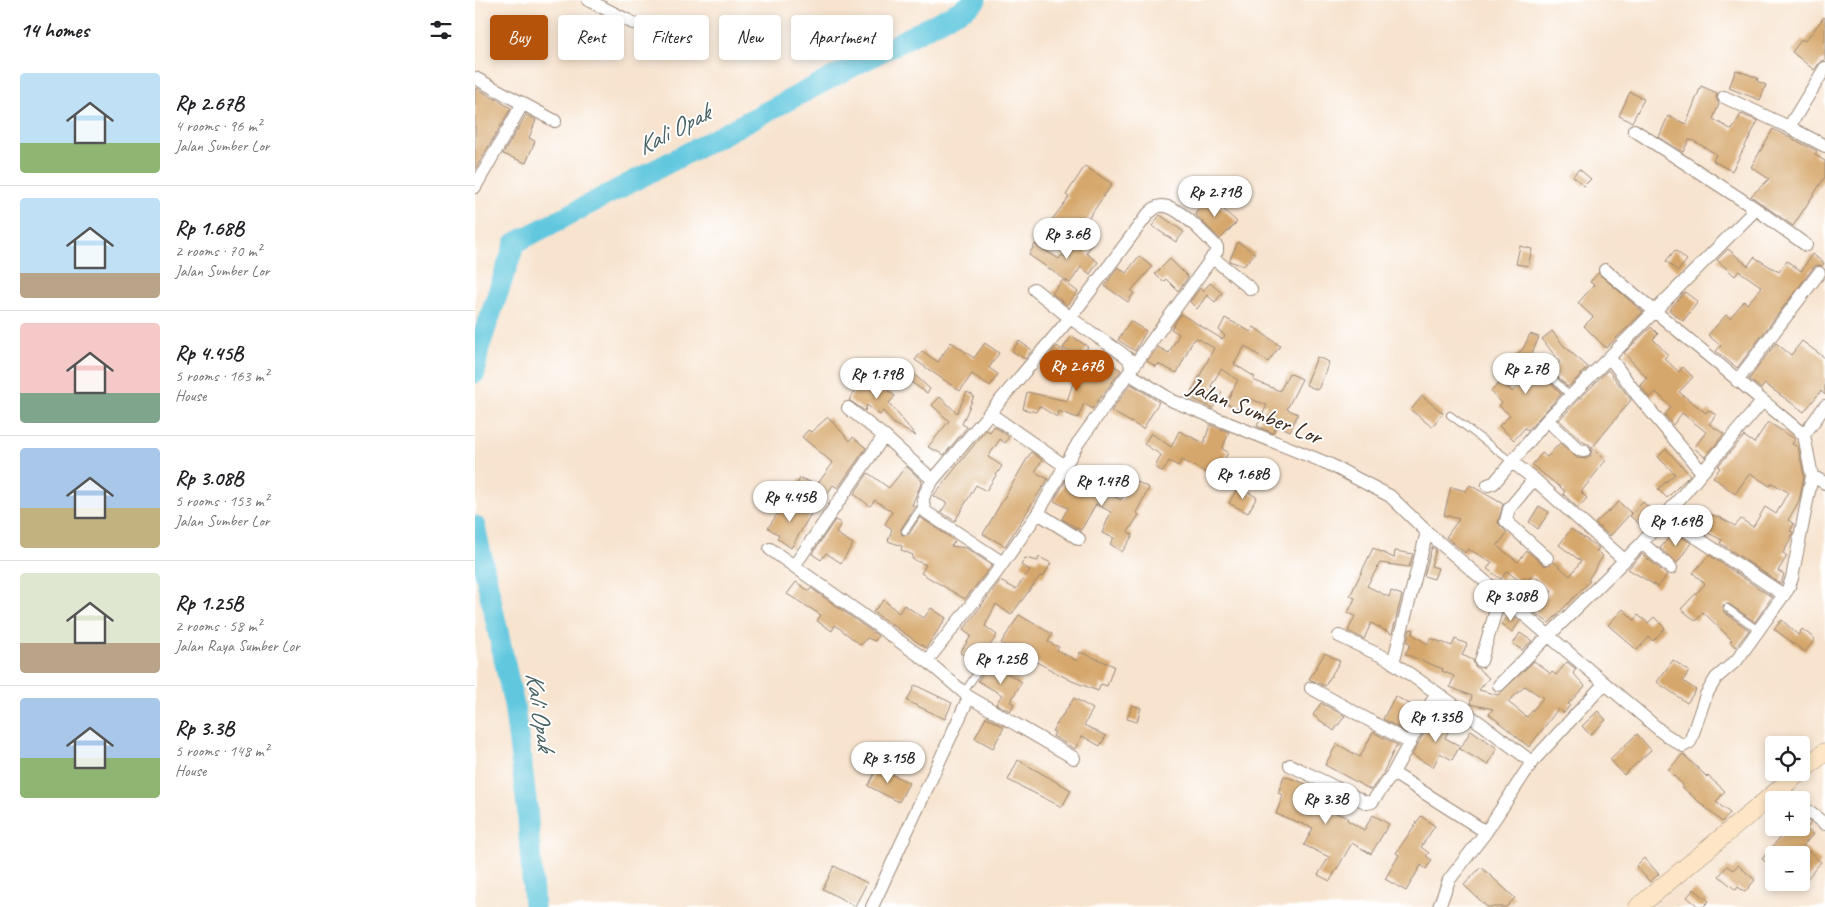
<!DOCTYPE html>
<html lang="en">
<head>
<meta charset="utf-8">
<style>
  :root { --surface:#fff; --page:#f6f6f6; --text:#202124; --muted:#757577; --line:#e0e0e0; --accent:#b45309 }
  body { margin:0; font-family:Caveat,sans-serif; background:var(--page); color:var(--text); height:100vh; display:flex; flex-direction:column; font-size:19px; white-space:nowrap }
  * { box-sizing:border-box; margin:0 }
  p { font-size:16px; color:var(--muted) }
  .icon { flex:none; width:28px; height:28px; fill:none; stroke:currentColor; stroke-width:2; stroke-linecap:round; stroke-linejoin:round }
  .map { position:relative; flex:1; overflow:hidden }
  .details { display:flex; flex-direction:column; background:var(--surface); width:475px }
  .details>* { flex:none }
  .hud { position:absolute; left:15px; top:15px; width:475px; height:45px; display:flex; gap:10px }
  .fabs { position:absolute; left:1290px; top:736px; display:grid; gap:10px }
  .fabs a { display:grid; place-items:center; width:45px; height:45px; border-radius:5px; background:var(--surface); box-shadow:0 2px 8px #0003; font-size:25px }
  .price { position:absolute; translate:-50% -42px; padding:0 11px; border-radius:18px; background:#fff; color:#222; font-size:16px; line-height:32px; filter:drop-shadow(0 1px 2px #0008) }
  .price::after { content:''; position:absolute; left:50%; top:30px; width:15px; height:11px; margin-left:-8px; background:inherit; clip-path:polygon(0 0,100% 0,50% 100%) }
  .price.active { background:var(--accent); color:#fff }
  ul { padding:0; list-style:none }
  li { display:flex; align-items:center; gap:15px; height:125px; padding:0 20px }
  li+li { border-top:1px solid var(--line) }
  li span { display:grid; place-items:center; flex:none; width:140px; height:100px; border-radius:5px; color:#555 }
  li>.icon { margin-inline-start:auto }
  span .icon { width:60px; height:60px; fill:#fffc; stroke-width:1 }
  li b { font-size:21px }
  h2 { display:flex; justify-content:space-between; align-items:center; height:60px; padding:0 20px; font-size:21px }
  .tag { padding:0 18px; border-radius:5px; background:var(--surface); box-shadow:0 2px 8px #0003; font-size:18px; line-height:45px }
  .tag.active { background:var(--accent); color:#fff }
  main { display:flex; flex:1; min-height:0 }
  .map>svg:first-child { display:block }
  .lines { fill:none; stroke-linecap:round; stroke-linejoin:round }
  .river { stroke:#61c7de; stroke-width:21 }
  .building { fill:#d6a76c; fill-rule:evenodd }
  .lane-casing { stroke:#998676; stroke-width:8 }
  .street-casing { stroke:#998676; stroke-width:14 }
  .secondary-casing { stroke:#998676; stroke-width:19 }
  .lane { stroke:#fff; stroke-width:6 }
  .street { stroke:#fff; stroke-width:12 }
  .secondary { stroke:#fde5c5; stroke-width:18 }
  .labels { text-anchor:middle; stroke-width:4; stroke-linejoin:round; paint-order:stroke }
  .street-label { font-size:24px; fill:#3b2a1e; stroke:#fff }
  .water-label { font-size:25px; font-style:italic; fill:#486161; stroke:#fff }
</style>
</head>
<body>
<main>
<section class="details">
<h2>14 homes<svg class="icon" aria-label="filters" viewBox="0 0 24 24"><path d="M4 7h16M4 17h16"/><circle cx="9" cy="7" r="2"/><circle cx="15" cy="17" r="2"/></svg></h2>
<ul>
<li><span style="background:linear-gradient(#bfe0f5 70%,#8fb573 0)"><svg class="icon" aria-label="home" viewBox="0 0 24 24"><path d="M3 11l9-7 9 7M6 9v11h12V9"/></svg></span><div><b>Rp 2.67B</b><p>4 rooms · 96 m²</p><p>Jalan Sumber Lor</p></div></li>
<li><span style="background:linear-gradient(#bfe0f5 75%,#b9a48a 0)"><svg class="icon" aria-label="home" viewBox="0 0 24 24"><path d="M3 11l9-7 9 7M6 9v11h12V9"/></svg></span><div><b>Rp 1.68B</b><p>2 rooms · 70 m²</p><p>Jalan Sumber Lor</p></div></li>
<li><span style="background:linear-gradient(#f6c9c9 70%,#7fa58c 0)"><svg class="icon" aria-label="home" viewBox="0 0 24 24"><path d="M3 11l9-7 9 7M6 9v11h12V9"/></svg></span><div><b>Rp 4.45B</b><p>5 rooms · 163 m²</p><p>House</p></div></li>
<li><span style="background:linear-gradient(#a9c7e8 60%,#c2b280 0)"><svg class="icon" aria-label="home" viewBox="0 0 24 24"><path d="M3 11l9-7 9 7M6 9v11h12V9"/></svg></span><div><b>Rp 3.08B</b><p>5 rooms · 153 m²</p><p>Jalan Sumber Lor</p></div></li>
<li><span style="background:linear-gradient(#dfe7d0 70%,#b9a48a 0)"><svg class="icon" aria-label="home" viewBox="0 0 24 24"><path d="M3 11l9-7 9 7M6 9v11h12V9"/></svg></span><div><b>Rp 1.25B</b><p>2 rooms · 58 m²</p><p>Jalan Raya Sumber Lor</p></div></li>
<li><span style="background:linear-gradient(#a9c7e8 60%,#8fb573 0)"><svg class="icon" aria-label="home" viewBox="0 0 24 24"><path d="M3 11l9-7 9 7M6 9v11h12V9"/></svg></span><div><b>Rp 3.3B</b><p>5 rooms · 148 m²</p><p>House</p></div></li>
</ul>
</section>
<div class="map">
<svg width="1350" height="907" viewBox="0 0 1350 907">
  <rect width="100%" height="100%" fill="#fff"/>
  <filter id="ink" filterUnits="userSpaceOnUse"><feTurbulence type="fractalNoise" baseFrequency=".02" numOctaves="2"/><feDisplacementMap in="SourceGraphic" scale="10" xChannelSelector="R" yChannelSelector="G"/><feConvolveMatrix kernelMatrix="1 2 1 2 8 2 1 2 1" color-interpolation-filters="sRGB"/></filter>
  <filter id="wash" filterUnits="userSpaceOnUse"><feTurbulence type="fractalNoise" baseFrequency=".0096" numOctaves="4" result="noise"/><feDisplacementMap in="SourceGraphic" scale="20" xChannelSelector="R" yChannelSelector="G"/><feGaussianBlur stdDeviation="1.12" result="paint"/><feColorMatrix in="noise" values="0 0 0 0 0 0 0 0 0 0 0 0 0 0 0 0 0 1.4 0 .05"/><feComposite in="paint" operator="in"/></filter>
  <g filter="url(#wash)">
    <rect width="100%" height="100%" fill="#f7e3ce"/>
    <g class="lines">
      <path class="river" d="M0 373 4 348 40 243 492 7 501 0
        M0 526 39 705 52 806 59 907"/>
    </g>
    <g id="blocks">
      <path class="building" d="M1350 16V60L1346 61 1339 70 1317 52 1327 39 1330 41Z
        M1261 70 1283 78 1282 81 1291 85 1285 100 1254 88Z
        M1226 86 1242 93 1241 98 1244 104 1238 119 1257 130 1266 114 1283 121 1257 171 1238 161 1241 154 1219 141 1214 140 1208 152 1184 137 1193 116 1211 124Z
        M1 88 36 108 0 170V89Z
        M1155 92 1169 99 1157 122 1144 116Z
        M51 115 61 120 54 138 60 141 51 163 28 154Z
        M1298 129 1342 151 1340 155 1350 161V177L1318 226 1276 196 1294 179 1276 167Z
        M610 166 637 184 600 238 576 221 594 197 591 195Z
        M1104 169 1116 179 1109 186 1098 176Z
        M734 196 762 222 745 239 720 214Z
        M685 215 709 232 701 242 677 226Z
        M608 236 618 243 611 253 623 262 615 274 606 267 595 283 554 255 560 244 584 259 587 255 592 258Z
        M763 242 780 253 769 266 754 261Z
        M1045 246 1057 249 1053 266 1041 264Z
        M1253 249 1273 266 1279 257 1304 272 1312 261 1326 271 1337 254 1349 263 1347 266 1341 265 1338 268 1262 368 1241 351 1246 346 1233 335 1251 315 1255 318 1269 301 1272 304 1287 287 1264 271 1260 276 1242 260Z
        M1200 250 1212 260 1203 271 1191 261Z
        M664 256 677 267 656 291 659 293 653 302 630 286 643 267 651 273Z
        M695 259 713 277 703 291 691 279 688 282 680 274Z
        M1123 273 1168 312 1131 348 1109 326 1118 317 1103 303 1119 285 1115 282Z
        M588 280 603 292 592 305 577 293Z
        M735 283 747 293 740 302 732 295 722 309 715 302 725 288 728 291Z
        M1210 292 1223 302 1208 321 1194 310Z
        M706 314 747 339 750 336 744 330 750 318 776 332 779 327 805 346 793 362 770 346 759 364 780 377 778 380 805 391 814 373 827 379 812 409 823 414 815 431 802 425 798 433 782 426 792 405 770 397 762 409 751 403 763 380 746 369 736 386 747 392 738 408 714 397 739 348 722 338 717 342 702 373 683 364 681 367 672 361 683 347 694 353 704 334 696 329Z
        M655 321 671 331 660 351 643 340Z
        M1176 327 1183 334 1178 339 1193 355 1189 358 1204 372 1208 367 1218 377 1204 392 1231 413 1233 410 1241 415 1234 424 1249 434 1230 457 1219 448 1231 432 1207 413 1198 425 1190 415 1196 407 1181 392 1175 398 1165 385 1172 378 1149 353Z
        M1077 331 1089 346 1113 367 1093 387 1077 371 1085 362 1067 339Z
        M1055 334 1064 337 1054 360 1069 380 1071 378 1086 394 1053 430 1050 428 1039 440 1024 426 1035 415 1024 406 1027 403 1016 391 1027 381 1037 392 1050 379 1043 370 1047 367 1039 357 1048 349Z
        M597 336 613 347 604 360 588 348Z
        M544 341 557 350 550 359 537 351Z
        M1327 341 1350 358V395L1346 391 1329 412 1290 384 1286 389 1274 379 1301 343 1316 355Z
        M476 342 499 358 510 343 524 353 514 368 523 374 515 386 497 374 485 391 440 360 447 351 463 362Z
        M582 346 589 351 583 359 576 354Z
        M842 357 854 362 843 390 831 385Z
        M631 361 646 370 617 409 609 403 603 418 583 411 582 417 564 406 561 412 548 409 552 392 592 401 598 383 597 382 610 363 623 373Z
        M430 366 455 389 452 393 424 374Z
        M1133 370 1156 400 1117 448 1131 460 1106 492 1112 498 1103 508 1088 494 1090 491 1057 465 1067 453 1072 457 1085 443 1102 458 1111 459 1115 456 1117 452 1115 445 1108 442 1084 420Z
        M391 373 420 396 414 403 441 436 419 424 408 411 405 415 392 405 390 411 374 400Z
        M656 384 684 402 668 429 636 411Z
        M492 392 499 396 487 424 492 427 469 455 453 447 474 421 457 405 465 397 482 413Z
        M947 396 968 413 957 427 936 410Z
        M353 417 375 441 378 437 391 448 363 488 358 485 350 497 338 490 358 463 327 437 333 430 336 432Z
        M1293 422 1320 439 1317 444 1323 447 1329 476 1324 501 1313 520 1319 524 1315 531 1318 532 1316 539 1308 553 1312 556 1303 571 1309 574 1306 584 1245 543 1247 540 1214 523 1218 510 1244 517 1260 526 1266 519 1278 527 1290 507 1301 514 1313 492 1297 483 1295 486 1275 473 1260 494 1238 477 1245 468 1243 466 1269 436 1279 443Z
        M735 425 754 432 747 449 753 452 747 466 758 471 752 483 707 460 703 466 694 461 688 472 680 467 686 455 669 444 676 433 696 447 704 431 729 443Z
        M519 426 534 437 530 443 525 439 513 457 527 466 511 491 501 485 480 521 466 512 472 503 458 496 511 430 515 432Z
        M1191 449 1215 475 1192 498 1183 489 1200 474 1183 457Z
        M556 452 567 460 560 472 573 479 530 546 508 534Z
        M431 466 447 481 437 505 440 507 426 529 427 535 434 534 445 517 480 541 476 546 491 548 517 565 490 599 446 573 451 565 437 559 438 555 426 550 427 546 413 541 417 529 410 524 417 512 400 500 395 506 379 494 393 473 414 488Z
        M594 475 611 483 615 475 629 483 626 489 646 500 657 479 674 488 661 513 664 515 653 532 658 535 647 552 635 544 639 538 627 533 636 512 621 504 606 530 587 519 593 508 579 501Z
        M325 478 338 483 334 492 321 487Z
        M995 485 1028 504 1023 523 1032 533 1022 546 1043 562 1052 551 1070 566 1079 562 1095 576 1106 561 1084 545 1096 529 1124 548 1121 551 1128 556 1113 580 1115 581 1074 623 1060 613 1077 591 1058 575 1049 585 1032 571 1026 579 1012 569 1017 562 993 549 990 553 971 537 984 519 969 515 976 487 991 491Z
        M763 487 782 497 773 513 754 503Z
        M311 501 324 510 327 505 337 512 316 548 302 538 304 535 293 528Z
        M1144 502 1156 513 1135 536 1120 523Z
        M1168 502 1181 514 1169 528 1155 516Z
        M1064 506 1074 512 1063 529 1054 522Z
        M360 520 366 523 361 533 378 544 366 563 351 553 346 560 337 554Z
        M1199 532 1216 543 1202 563 1185 548Z
        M957 547 961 550 956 566 963 568 959 579 949 576Z
        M898 548 919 558 920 551 938 554 934 567 905 563 892 586 914 597 916 591 927 595 917 634 896 623 889 639 873 631 880 616 873 613 880 598 875 596Z
        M1167 554 1192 575 1183 587 1153 569Z
        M1234 555 1297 597 1280 622 1254 604 1248 605 1249 612 1274 630 1261 647 1255 642 1257 640 1228 612 1221 621 1206 609 1230 584 1218 573Z
        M564 557 576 563 568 577 565 576 536 615 521 604 510 626 522 635 508 656 502 663 485 653 496 636 488 630 525 581 541 589 555 570 546 565 550 558 563 561Z
        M321 582 334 591 336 588 403 636 400 641 392 638 386 645 360 625 357 631 342 621 346 615 312 594Z
        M409 600 424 613 429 605 449 618 456 608 471 618 451 648 398 612Z
        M1148 609 1159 620 1163 615 1173 623 1179 617 1190 628 1178 641 1174 637 1162 650 1133 625Z
        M1034 613 1045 621 1037 632 1026 624Z
        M544 615 577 634 573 642 584 647 582 650 602 661 605 652 639 666 632 686 626 684 623 691 597 681 526 643Z
        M1307 620 1323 635 1327 629 1340 639 1330 652 1299 629Z
        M935 629 939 630 937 634 953 644 955 638 977 646 980 639 992 644 987 655 998 660 1000 666 1014 678 1004 690 1023 695 1059 661 1076 674 1077 672 1081 675 1092 662 1101 669 1098 673 1110 686 1093 704 1095 705 1089 713 1083 709 1054 747 1014 714 1018 709 995 704 997 696 975 687 979 676 967 671 968 669 930 654 936 644 932 642ZM1050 686 1068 698 1052 717 1033 702Z
        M1045 633 1057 641 1047 650 1038 644Z
        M850 653 865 661 850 686 834 679Z
        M1198 660 1214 671 1208 681 1221 690 1212 703 1182 682Z
        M515 663 547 682 535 702 539 704 535 711 521 704 527 695 503 681Z
        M440 685 477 703 470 719 432 701Z
        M920 696 940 707 935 717 938 718 931 732 908 719Z
        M599 698 618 709 609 725 631 736 625 746 607 736 600 749 578 736 580 732 577 731Z
        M846 703 870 716 859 731 838 715Z
        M657 705 666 708 662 722 652 719Z
        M1123 711 1131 720 1115 735 1107 726Z
        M966 715 978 722 970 738 985 746 977 760 965 753 958 767 937 755 953 726 959 729Z
        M511 717 529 727 518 748 500 738Z
        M996 730 1022 748 1013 765 985 749Z
        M898 732 924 746H921L908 773 896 790 850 765 862 744 885 757Z
        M1162 734 1176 750 1149 775 1135 759Z
        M1208 754 1232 777 1233 776 1250 791 1241 802 1255 813 1247 822 1207 787 1208 785 1193 770Z
        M543 760 596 790 587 807 533 780Z
        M403 767 434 783 424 802 393 786Z
        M809 776 848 790 842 805 873 818 872 820 889 830 898 815 914 824 896 854 877 843 855 881 843 875 854 857 829 845 838 828 801 814 808 795 803 793Z
        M946 816 960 826 946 847 954 853 951 856 957 860 951 869 946 865 931 891 910 879 924 855 921 853Z
        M1326 816 1336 823 1331 829 1338 834 1328 846 1346 862 1326 886V855H1299V869L1287 859 1313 828H1326Z
        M1169 858 1184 874 1175 882 1161 866Z
        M1263 865 1280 880 1270 892 1263 887 1261 890 1244 876 1252 866 1258 870Z
        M359 866 392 883 380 906 348 889Z
        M1006 867 1040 898 1031 907H1012L989 885Z
        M1219 889 1234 901 1228 907H1224L1212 897Z"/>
    </g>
  </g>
  <g filter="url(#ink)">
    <use href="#blocks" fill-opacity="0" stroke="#998676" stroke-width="1"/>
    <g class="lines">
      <defs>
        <path id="lane" d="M1059 359 1096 397
          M975 415 1036 461
          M430 531 447 506
          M1252 608 1283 630
          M489 692 510 661"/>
        <path id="street" d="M113 0 158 23
          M0 78 80 121
          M1249 97 1314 127 1350 146
          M1314 127 1350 68
          M1159 130 1281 209
          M0 187 48 103
          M737 257 776 289
          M559 289 595 318 645 352 654 359 658 376 698 401 854 464 915 496 952 532 1188 733 1208 746 1215 742 1231 695 1241 678 1262 660 1313 589 1317 578 1337 476 1329 435 1130 270
          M1135 358 1163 396 1226 471
          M1262 381 1344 273
          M514 413 590 466
          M1072 420 1104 450 1109 451
          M1329 435 1350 406
          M409 436 458 480
          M1036 461 1059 479 1148 559
          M1337 476 1350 483
          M1059 479 1034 509 1031 521 1072 558
          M1013 485 1019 483 1072 420 1281 209 1331 245
          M563 513 604 539
          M1189 516 1309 595
          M1167 543 1196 568
          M295 549 452 661 494 697 397 907
          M319 566 409 436 373 408
          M864 636 913 659 1008 725 1057 762
          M452 661 521 573 563 513 603 443 742 251V247C730 236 699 199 682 207 679 208 676 212 673 214L595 318 458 480C451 491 444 499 451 512L528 563
          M1006 661 1026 593
          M918 663 952 532
          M1024 685 1167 543 1287 402
          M836 688 935 743
          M494 697 599 758
          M815 765 892 803 897 802 918 773 961 694
          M918 773 1011 832
          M1305 789 1319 800
          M1326 806 1350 824
          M964 907 974 880 1011 832 1057 762 1129 684"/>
        <path id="secondary" d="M1326 772 1350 752
          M1163 907 1325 772"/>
      </defs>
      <use href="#lane" class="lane-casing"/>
      <use href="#street" class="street-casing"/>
      <use href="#secondary" class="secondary-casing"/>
      <use href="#lane" class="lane"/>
      <use href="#street" class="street"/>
      <use href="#secondary" class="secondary"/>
    </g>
  </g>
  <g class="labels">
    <g class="street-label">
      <text transform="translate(780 411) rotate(22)" y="8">Jalan Sumber Lor</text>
    </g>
    <g class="water-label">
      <text transform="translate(198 129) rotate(-28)" y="9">Kali Opak</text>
      <text transform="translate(66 711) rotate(81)" y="9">Kali Opak</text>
    </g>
  </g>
</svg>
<div class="fabs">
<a><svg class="icon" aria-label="locate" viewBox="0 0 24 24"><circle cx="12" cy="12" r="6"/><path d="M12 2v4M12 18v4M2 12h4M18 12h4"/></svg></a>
<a>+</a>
<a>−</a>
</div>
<b class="price" style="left:740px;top:218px">Rp 2.71B</b>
<b class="price" style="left:592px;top:260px">Rp 3.6B</b>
<b class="price active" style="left:602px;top:392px">Rp 2.67B</b>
<b class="price" style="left:1051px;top:395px">Rp 2.7B</b>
<b class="price" style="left:402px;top:400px">Rp 1.79B</b>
<b class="price" style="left:768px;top:500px">Rp 1.68B</b>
<b class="price" style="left:627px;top:507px">Rp 1.47B</b>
<b class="price" style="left:315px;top:523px">Rp 4.45B</b>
<b class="price" style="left:1201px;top:547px">Rp 1.69B</b>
<b class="price" style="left:1036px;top:622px">Rp 3.08B</b>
<b class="price" style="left:526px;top:685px">Rp 1.25B</b>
<b class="price" style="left:961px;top:743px">Rp 1.35B</b>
<b class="price" style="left:413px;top:784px">Rp 3.15B</b>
<b class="price" style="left:851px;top:825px">Rp 3.3B</b>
<div class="hud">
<a class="tag active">Buy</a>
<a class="tag">Rent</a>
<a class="tag">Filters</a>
<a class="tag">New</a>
<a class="tag">Apartment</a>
</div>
</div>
</main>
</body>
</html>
